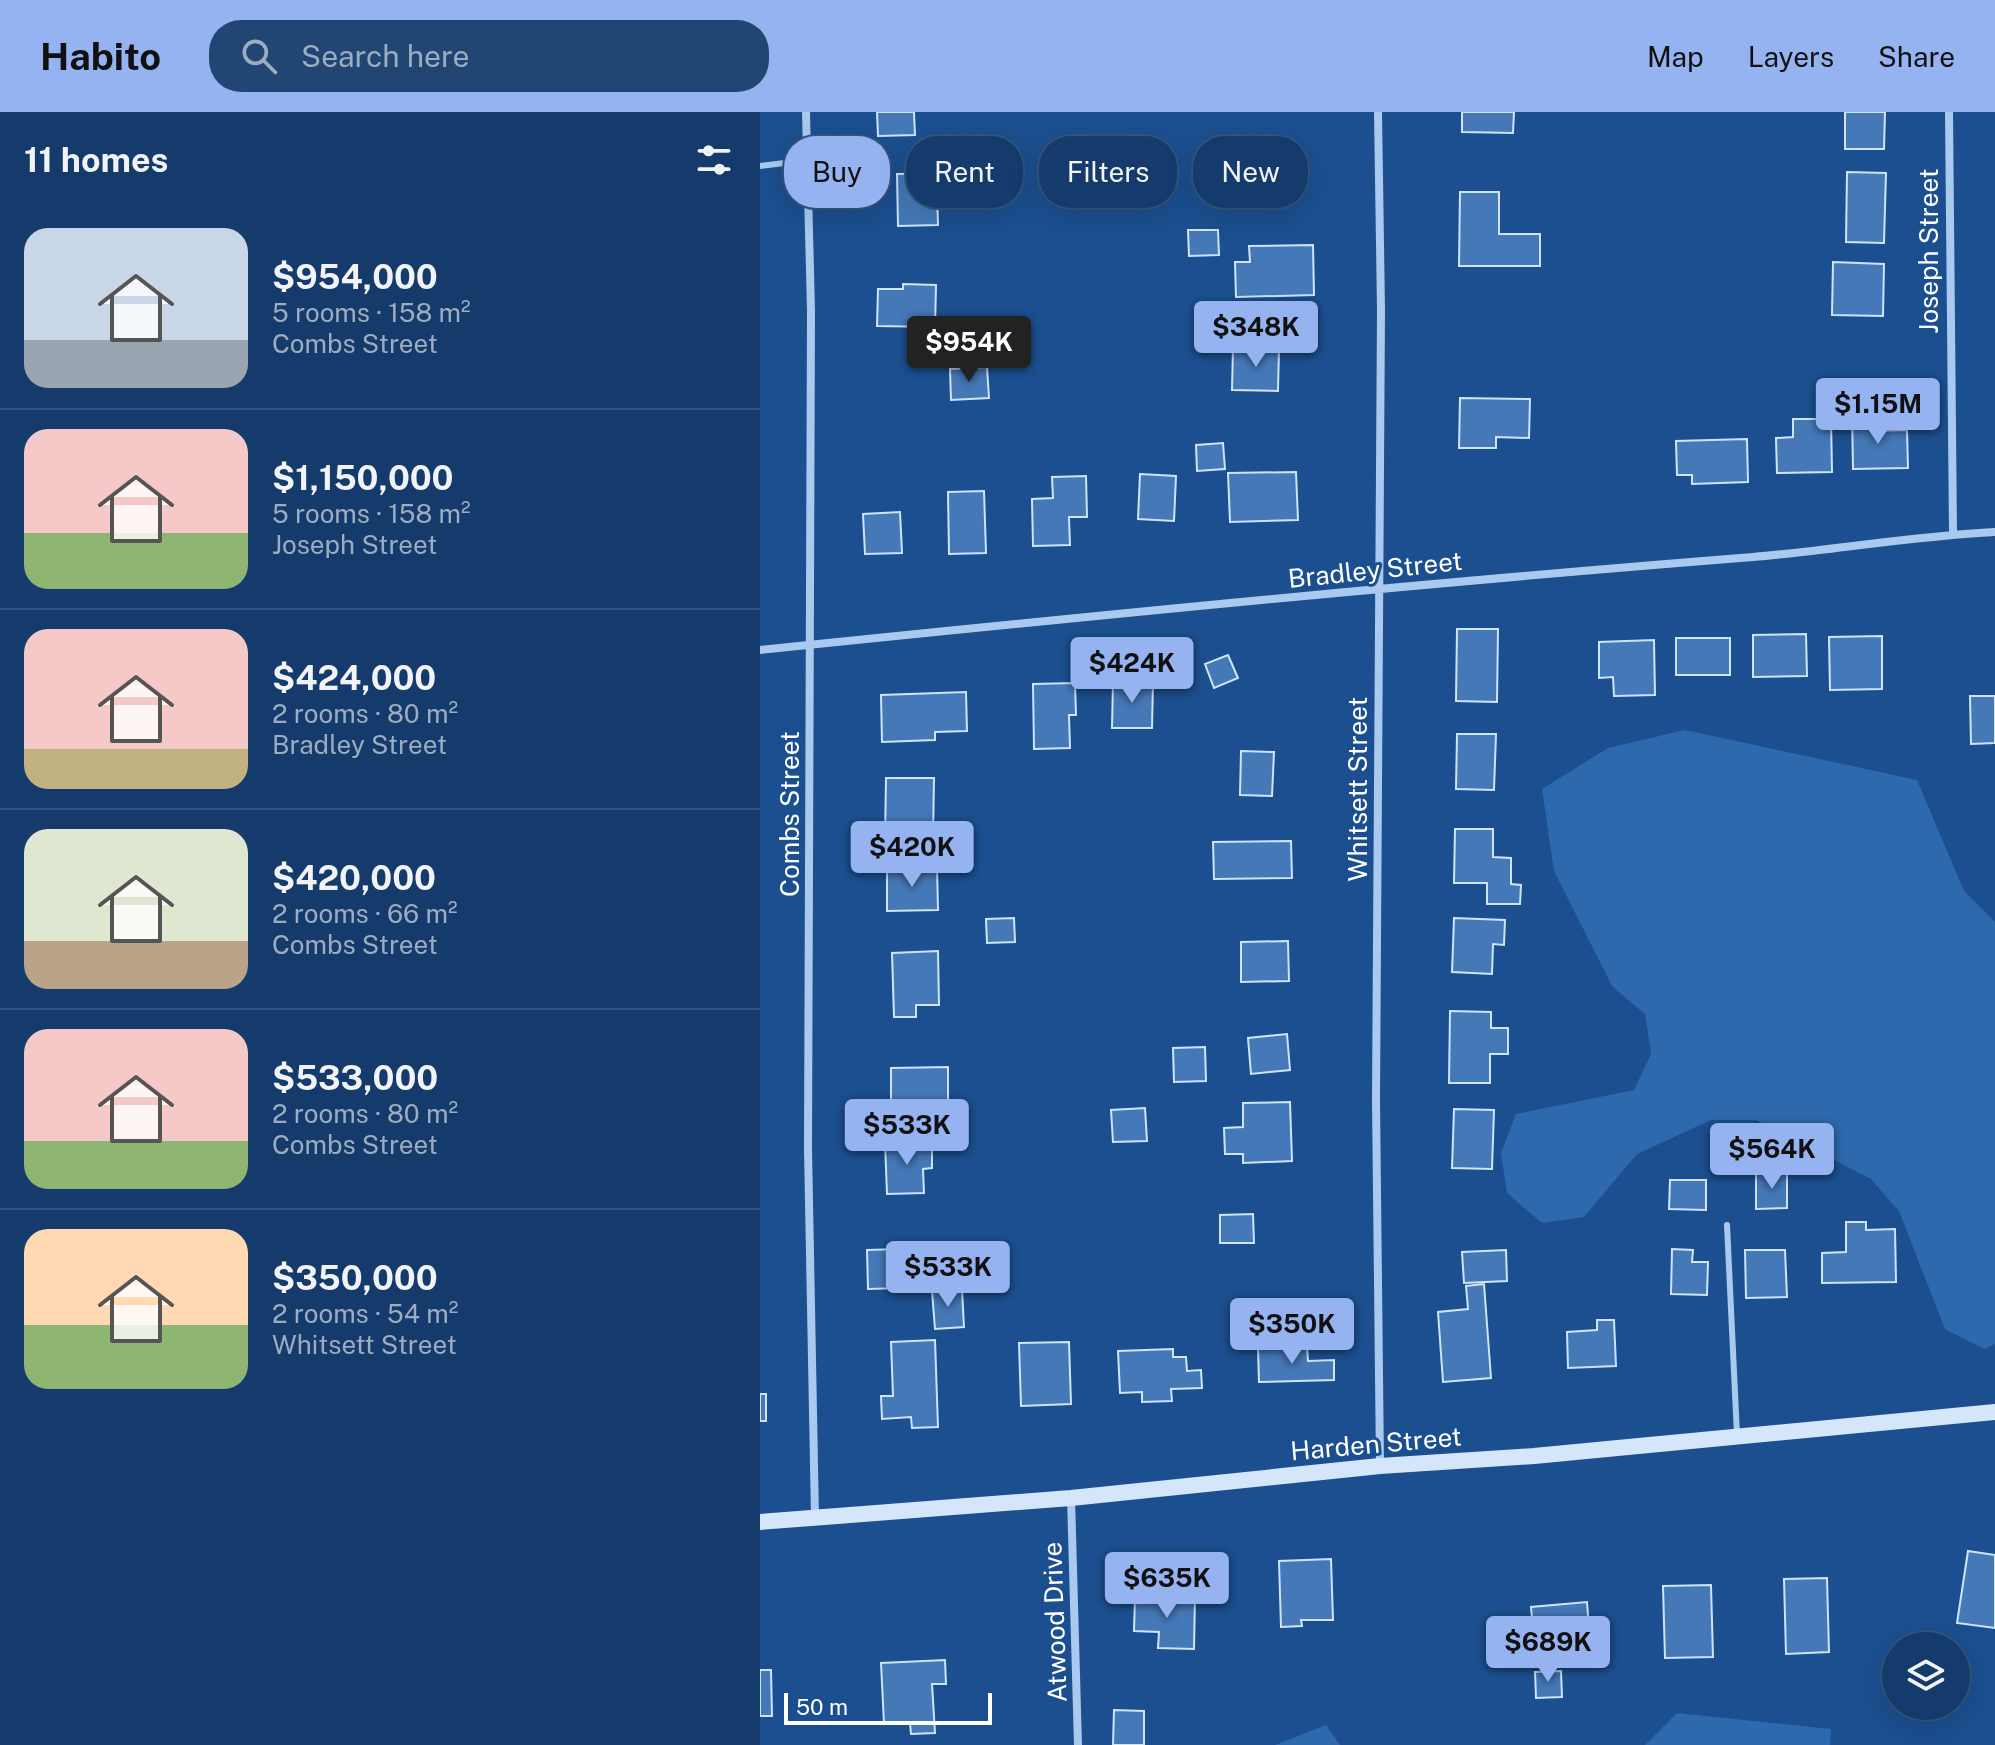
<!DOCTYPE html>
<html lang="en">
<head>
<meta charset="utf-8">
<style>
  :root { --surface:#143b6b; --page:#214673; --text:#f1f3f6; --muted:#9dadc1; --line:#33557e; --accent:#95b2f1 }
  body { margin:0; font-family:"Public Sans",sans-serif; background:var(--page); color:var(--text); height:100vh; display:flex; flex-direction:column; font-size:30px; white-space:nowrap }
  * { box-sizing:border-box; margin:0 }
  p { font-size:26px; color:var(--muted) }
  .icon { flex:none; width:44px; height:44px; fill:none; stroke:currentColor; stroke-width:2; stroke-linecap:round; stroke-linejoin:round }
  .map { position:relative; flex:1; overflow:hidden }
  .drawer { display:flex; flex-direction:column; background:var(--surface); width:760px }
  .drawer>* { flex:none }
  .hud { position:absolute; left:24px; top:24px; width:760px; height:72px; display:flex; gap:16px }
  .tools { position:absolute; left:1122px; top:1520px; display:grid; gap:16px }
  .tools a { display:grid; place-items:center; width:88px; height:88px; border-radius:50%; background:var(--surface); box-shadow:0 8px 32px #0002,0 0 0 2px var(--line); font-size:40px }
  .scale { position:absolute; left:24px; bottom:20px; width:208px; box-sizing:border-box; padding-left:8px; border:4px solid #fff; border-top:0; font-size:22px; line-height:28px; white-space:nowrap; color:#fff; -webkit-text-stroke:6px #1b4f8f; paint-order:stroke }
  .price { position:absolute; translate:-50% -68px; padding:0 18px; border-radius:8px; background:var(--accent); color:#111; font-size:26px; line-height:52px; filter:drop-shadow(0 2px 4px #0008) }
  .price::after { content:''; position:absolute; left:50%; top:48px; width:24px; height:18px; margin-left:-12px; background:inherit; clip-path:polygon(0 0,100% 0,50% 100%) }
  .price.current { background:#222; color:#fff }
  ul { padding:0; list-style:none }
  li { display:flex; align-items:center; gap:24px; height:200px; padding:0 24px }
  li+li { border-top:2px solid var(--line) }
  li span { display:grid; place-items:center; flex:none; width:224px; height:160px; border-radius:24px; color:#555 }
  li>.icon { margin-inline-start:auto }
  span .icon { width:96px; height:96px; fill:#fffc; stroke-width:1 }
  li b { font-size:34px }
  h2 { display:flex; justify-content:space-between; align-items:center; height:96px; padding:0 24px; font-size:34px }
  .pill { padding:0 28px; border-radius:32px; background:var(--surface); box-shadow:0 8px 32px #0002,0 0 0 2px var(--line); font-size:28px; line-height:72px }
  .pill.current { background:var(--accent); color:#111 }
  header { display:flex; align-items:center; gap:48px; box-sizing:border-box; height:112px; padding:0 40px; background:var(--accent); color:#111 }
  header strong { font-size:38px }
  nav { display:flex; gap:44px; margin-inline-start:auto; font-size:28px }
  .search { width:560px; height:72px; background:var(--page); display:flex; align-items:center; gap:20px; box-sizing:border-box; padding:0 28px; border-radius:32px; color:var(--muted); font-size:30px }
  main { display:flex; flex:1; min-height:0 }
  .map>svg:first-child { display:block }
  .green { fill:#2e69ad }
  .building { fill:#4478b7; stroke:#cfe3fa; stroke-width:2 }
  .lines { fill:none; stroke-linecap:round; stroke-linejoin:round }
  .lane { stroke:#a9c9ee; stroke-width:6 }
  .street { stroke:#a9c9ee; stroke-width:8 }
  .secondary { stroke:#d6e6fa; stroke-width:16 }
  .labels { text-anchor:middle; stroke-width:6; stroke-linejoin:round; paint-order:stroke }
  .street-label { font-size:26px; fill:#fff; stroke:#1b4f8f }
</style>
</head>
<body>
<header>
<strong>Habito</strong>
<div class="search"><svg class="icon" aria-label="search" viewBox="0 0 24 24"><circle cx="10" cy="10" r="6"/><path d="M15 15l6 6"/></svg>Search here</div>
<nav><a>Map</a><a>Layers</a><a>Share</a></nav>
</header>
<main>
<section class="drawer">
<h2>11 homes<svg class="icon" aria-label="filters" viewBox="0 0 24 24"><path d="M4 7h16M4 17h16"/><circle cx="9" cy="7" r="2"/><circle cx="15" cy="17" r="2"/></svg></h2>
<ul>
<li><span style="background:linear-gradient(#c9d6e8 70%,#9aa5b1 0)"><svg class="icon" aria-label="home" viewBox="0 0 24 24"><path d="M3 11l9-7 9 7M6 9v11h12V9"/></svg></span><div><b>$954,000</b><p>5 rooms · 158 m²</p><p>Combs Street</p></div></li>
<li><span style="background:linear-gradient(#f6c9c9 65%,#8fb573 0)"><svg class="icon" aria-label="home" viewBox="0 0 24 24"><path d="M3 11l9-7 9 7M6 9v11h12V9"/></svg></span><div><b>$1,150,000</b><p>5 rooms · 158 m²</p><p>Joseph Street</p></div></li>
<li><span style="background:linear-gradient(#f6c9c9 75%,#c2b280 0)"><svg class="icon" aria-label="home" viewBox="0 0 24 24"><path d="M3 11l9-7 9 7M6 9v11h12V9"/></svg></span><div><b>$424,000</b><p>2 rooms · 80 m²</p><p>Bradley Street</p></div></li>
<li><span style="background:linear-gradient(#dfe7d0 70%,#b9a48a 0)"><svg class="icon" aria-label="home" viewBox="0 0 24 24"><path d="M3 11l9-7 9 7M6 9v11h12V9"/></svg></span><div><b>$420,000</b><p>2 rooms · 66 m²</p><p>Combs Street</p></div></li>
<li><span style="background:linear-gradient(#f6c9c9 70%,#8fb573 0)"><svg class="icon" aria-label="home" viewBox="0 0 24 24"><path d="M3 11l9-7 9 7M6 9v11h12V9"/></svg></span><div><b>$533,000</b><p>2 rooms · 80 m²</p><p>Combs Street</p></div></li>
<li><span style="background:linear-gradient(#ffd9b3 60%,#8fb573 0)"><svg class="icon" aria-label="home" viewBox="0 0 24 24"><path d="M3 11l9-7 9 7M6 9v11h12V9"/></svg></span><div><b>$350,000</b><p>2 rooms · 54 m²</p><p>Whitsett Street</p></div></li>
</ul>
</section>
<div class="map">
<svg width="1235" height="1633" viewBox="0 0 1235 1633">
  <rect width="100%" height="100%" fill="#1b4f8f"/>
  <path class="green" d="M925 618 1157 668 1204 779 1235 810V1232L1224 1237 1185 1217 1139 1099 1111 1067 996 1008H951L877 1042 824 1105 782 1111 747 1081 741 1041 756 1002 874 978 891 942 885 902 852 874 794 759 782 677 848 636Z
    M917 1601 1071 1617 1070 1633H885Z
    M566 1613 580 1633H515Z"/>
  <path class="building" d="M117 0H154L155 23 118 24Z
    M702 0H754L753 21 702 20Z
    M1085 0H1125L1124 37H1085Z
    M1087 60 1126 61 1124 131 1086 130Z
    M194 61V80H177L178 113 138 114 137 62Z
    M700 80H739V122H780V154H699Z
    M428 118H458L459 143 429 144Z
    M553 133 554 183 476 185 475 150H490L489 134Z
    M1073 150 1124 152 1123 204 1072 203Z
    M143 172 176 173 175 215 117 214 118 177H143Z
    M473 236H519L518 279 472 278Z
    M227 255 229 286 191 288 190 257Z
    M700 286 770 287 769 326 736 325V336H699Z
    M1092 302H1113L1114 319 1147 318 1148 356 1093 357Z
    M1033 307H1071L1072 360 1017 361 1016 326 1033 325Z
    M987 327 988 370 932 372V363H917L916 329Z
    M463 331 465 357 437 359 436 333Z
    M536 360 538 408 470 410 468 361Z
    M380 362 416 364 414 409 378 407Z
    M326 364 327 405H309L310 433 273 434 272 387 293 386 292 365Z
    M224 379 226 441 189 442 188 380Z
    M140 400 142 441 105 442 103 402Z
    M697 517H738L737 590 696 589Z
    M1046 522 1047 564 993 565V523Z
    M1122 524V577L1070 578 1069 525Z
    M916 526H970V563H916Z
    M894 528 895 583 854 584 853 565 839 566V530Z
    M468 543 478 566 454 576 445 552Z
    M353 569 393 570 392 616H352Z
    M315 571 316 603H309L310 636 274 637 273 572Z
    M206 580 207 619 175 620V628L122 630 121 583Z
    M1210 584H1235V631L1211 632Z
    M697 622H736L734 678 696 677Z
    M481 639 514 640 512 684 480 683Z
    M126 666H174L173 728 125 727Z
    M695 717H733V745L751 746V772L761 773 760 792H727V771H694Z
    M531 729 532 766 454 767 453 730Z
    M177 755 178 798 127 799V756Z
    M254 806 255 830 227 831 226 807Z
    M694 806 745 808 744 833 733 832 732 862 692 860Z
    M528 829 529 869 481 870V830Z
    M178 839 179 893H156V905H134L132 841Z
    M690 899 731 900V916H748V942H730V971H689Z
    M527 922 530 958 491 962 488 926Z
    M445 935 446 969 414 970 413 936Z
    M188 955V991L131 992V956Z
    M530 990 532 1049 483 1051V1042H465L464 1016 483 1015V991Z
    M385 996 387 1029 353 1030 351 998Z
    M694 997 734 998 732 1057 692 1056Z
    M172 1030V1056L163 1057 164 1081 127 1082 125 1031Z
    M1027 1061V1096L996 1097V1062Z
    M910 1068H946V1098L909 1097Z
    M493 1102 494 1131H460V1103Z
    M1086 1110H1106V1118L1135 1117 1136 1170 1062 1171V1141L1086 1140Z
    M175 1136 176 1175 108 1177 107 1138Z
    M912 1137 933 1138 932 1150H948L947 1183 911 1182Z
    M746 1138 747 1169 704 1171 702 1140Z
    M985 1138H1025L1027 1185 986 1186Z
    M724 1172 731 1266 683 1270 678 1200 708 1197 706 1174Z
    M202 1177 204 1215 175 1217 172 1179Z
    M837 1208H854L856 1254 808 1256 807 1220 837 1218Z
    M175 1228 178 1315 152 1316 151 1305 122 1307 121 1284H133L131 1230Z
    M309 1230 311 1292 261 1294 259 1231Z
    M547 1234 548 1249 574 1248V1268L499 1270 498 1236Z
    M413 1237V1245H426L427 1259 441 1258 442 1276 411 1277 412 1289 382 1290V1280L360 1281 358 1239Z
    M0 1282H6V1309H0Z
    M1208 1439 1235 1443V1516L1197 1511Z
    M571 1447 573 1508H541L542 1514 521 1515 519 1449Z
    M1067 1466 1069 1540 1026 1542 1024 1467Z
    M951 1473 953 1545 905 1546 903 1474Z
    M375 1484 435 1485 434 1537 398 1536 399 1520 374 1519Z
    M827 1490 830 1529 801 1532 802 1539 775 1541 771 1495Z
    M185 1548 186 1572H172L175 1621 151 1622 150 1611 124 1612 121 1551Z
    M0 1558H11L12 1604H0Z
    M801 1559 802 1585 776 1586 775 1560Z
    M354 1598 384 1599V1633H353Z"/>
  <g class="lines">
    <path class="lane" d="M0 54 49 48
      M967 1113 977 1323"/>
    <path class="street" d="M46 0 51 199 48 1037 55 1405
      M618 0 621 198 616 988 620 1354
      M1189 0 1193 422
      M0 538C331 504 662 471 993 445 1074 438 1154 424 1235 420
      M311 1386 318 1633"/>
    <path class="secondary" d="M0 1410 311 1386 620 1354 774 1344 1235 1300"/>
  </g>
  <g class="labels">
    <g class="street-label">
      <text transform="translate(1169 139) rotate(-90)" y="9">Joseph Street</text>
      <text transform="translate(615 458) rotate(-6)" y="9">Bradley Street</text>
      <text transform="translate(598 677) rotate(-90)" y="9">Whitsett Street</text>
      <text transform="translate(30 702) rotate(-90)" y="9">Combs Street</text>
      <text transform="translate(616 1332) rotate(-5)" y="9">Harden Street</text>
      <text transform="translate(295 1510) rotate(-92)" y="9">Atwood Drive</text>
    </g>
  </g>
</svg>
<div class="tools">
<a><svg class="icon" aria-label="layers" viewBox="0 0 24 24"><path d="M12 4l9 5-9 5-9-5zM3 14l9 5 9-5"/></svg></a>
</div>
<div class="scale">50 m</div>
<b class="price" style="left:496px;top:257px">$348K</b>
<b class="price current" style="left:209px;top:272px">$954K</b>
<b class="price" style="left:1118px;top:334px">$1.15M</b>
<b class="price" style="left:372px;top:593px">$424K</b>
<b class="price" style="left:152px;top:777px">$420K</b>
<b class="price" style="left:147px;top:1055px">$533K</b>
<b class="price" style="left:1012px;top:1079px">$564K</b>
<b class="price" style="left:188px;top:1197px">$533K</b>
<b class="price" style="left:532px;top:1254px">$350K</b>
<b class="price" style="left:407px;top:1508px">$635K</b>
<b class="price" style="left:788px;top:1572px">$689K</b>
<div class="hud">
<a class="pill current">Buy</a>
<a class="pill">Rent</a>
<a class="pill">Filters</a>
<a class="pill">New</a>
</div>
</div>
</main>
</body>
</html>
